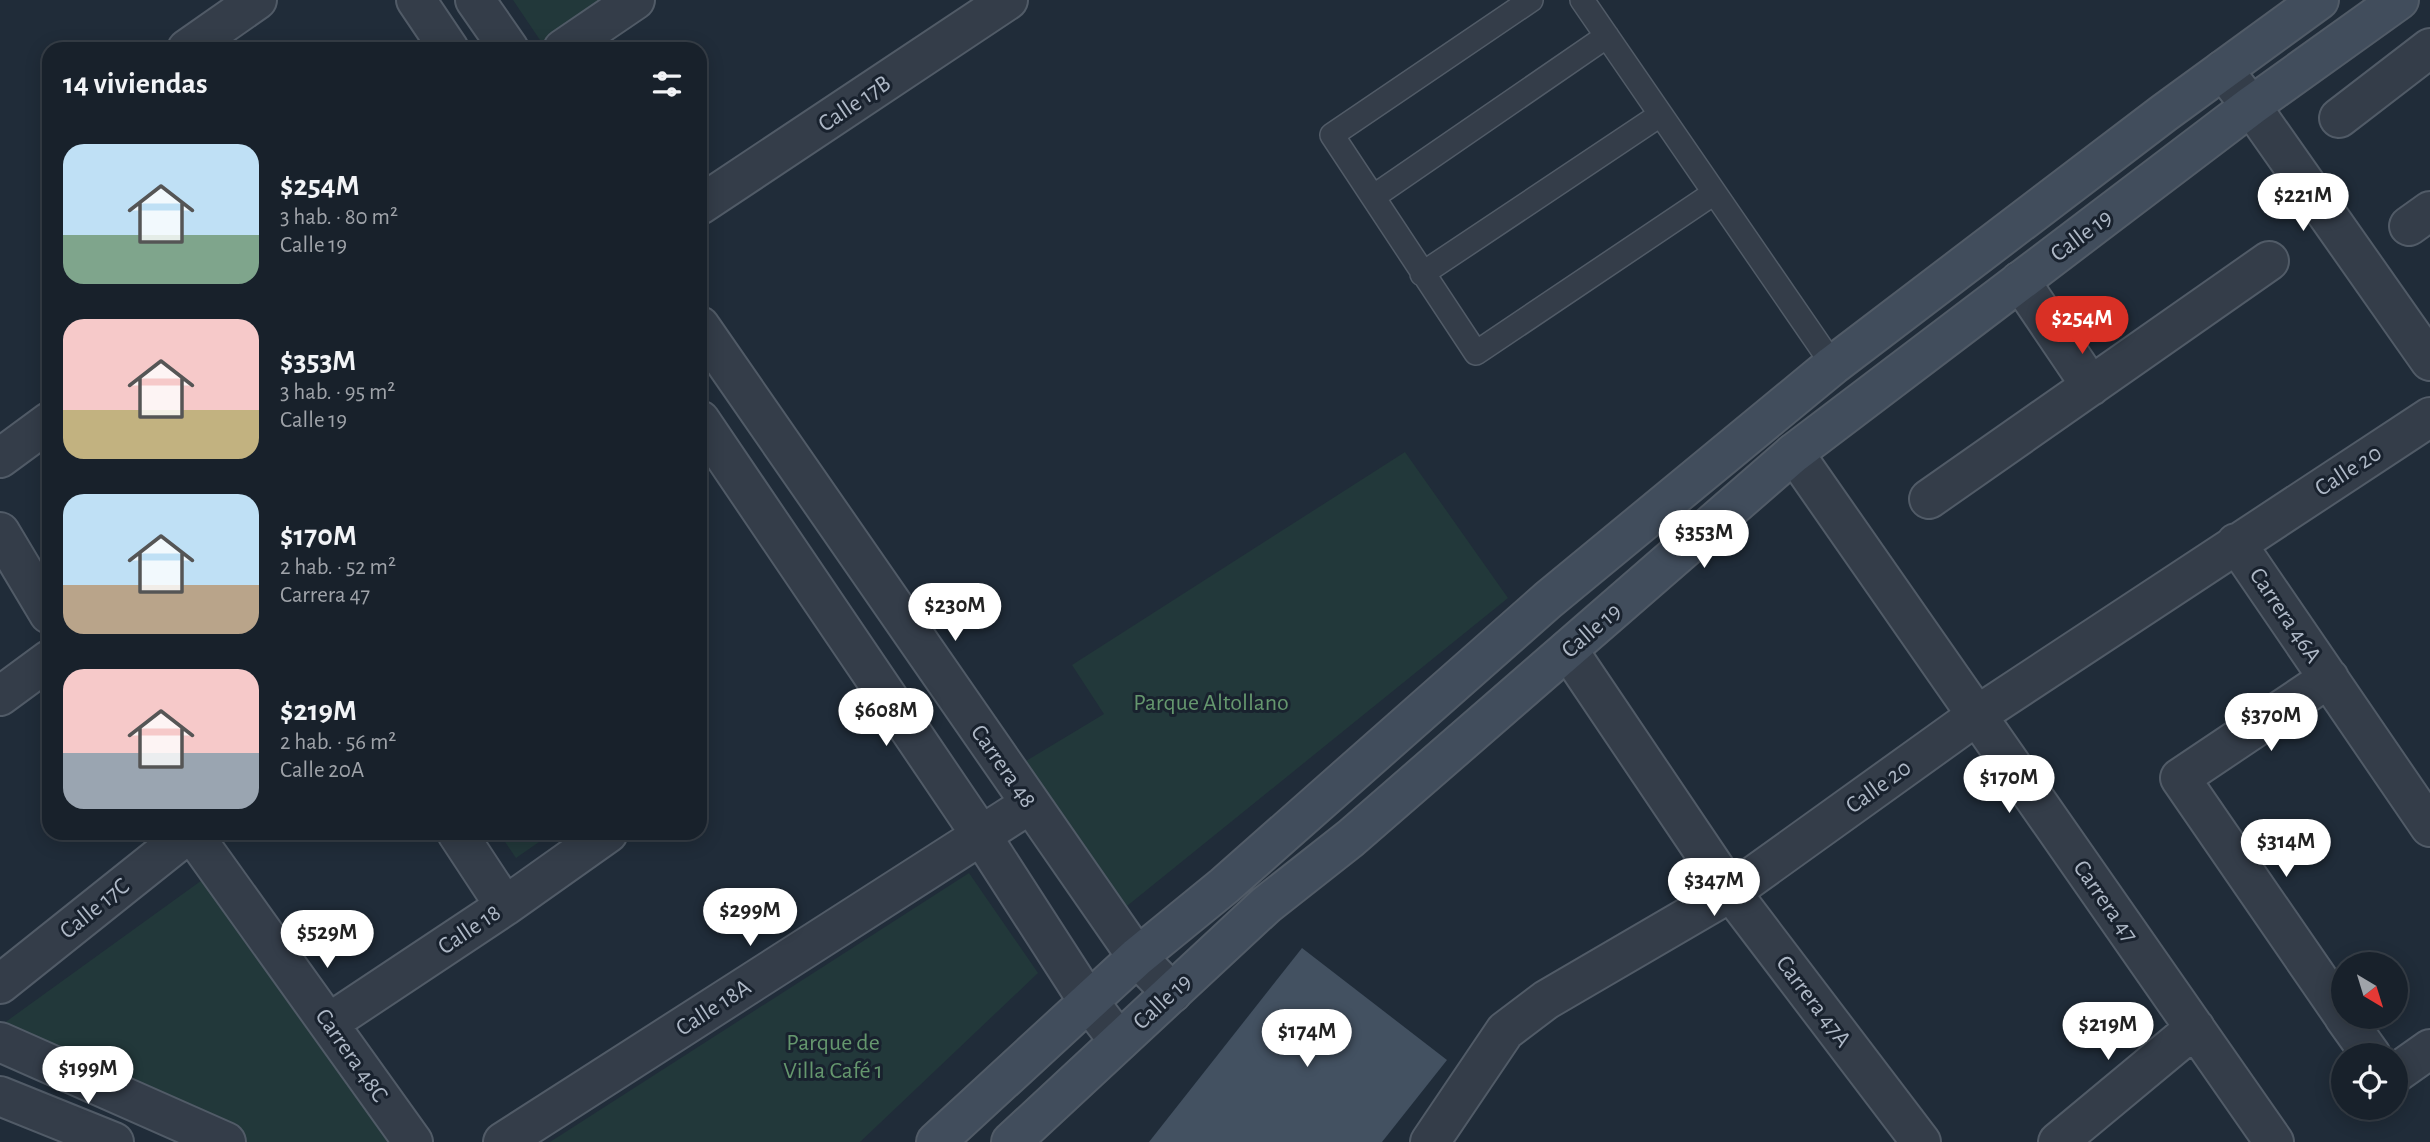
<!DOCTYPE html>
<html lang="es">
<head>
<meta charset="utf-8">
<style>
  :root { --surface:#18212b; --page:#212933; --text:#f1f3f6; --muted:#9fa3a9; --line:#363e47; --accent:#d93025 }
  body { margin:0; font-family:"Alegreya Sans",sans-serif; background:var(--page); color:var(--text); height:100vh; display:flex; flex-direction:column; font-size:26px; white-space:nowrap }
  * { box-sizing:border-box; margin:0 }
  p { font-size:23px; color:var(--muted) }
  .icon { flex:none; width:38px; height:38px; fill:none; stroke:currentColor; stroke-width:2; stroke-linecap:round; stroke-linejoin:round }
  .map { position:relative; flex:1; overflow:hidden }
  .sheet { position:absolute; left:42px; top:42px; width:665px; height:798px; display:flex; flex-direction:column; background:var(--surface); border-radius:21px; box-shadow:0 4px 18px #0003,0 0 0 2px var(--line) }
  .sheet>* { flex:none }
  .needle { width:46px; rotate:142deg }
  .fabs { position:absolute; left:2331px; top:952px; display:grid; gap:14px }
  .fabs a { display:grid; place-items:center; width:77px; height:77px; border-radius:50%; background:var(--surface); box-shadow:0 4px 18px #0003,0 0 0 2px var(--line); font-size:35px }
  .price { position:absolute; translate:-50% -60px; padding:0 16px; border-radius:24px; background:#fff; color:#222; font-size:23px; line-height:46px; filter:drop-shadow(0 2px 4px #0008) }
  .price::after { content:''; position:absolute; left:50%; top:42px; width:21px; height:16px; margin-left:-10px; background:inherit; clip-path:polygon(0 0,100% 0,50% 100%) }
  .price.current { background:var(--accent); color:#fff }
  ul { padding:0; list-style:none }
  li { display:flex; align-items:center; gap:21px; height:175px; padding:0 21px }
  li span { display:grid; place-items:center; flex:none; width:196px; height:140px; border-radius:21px; color:#555 }
  li>.icon { margin-inline-start:auto }
  span .icon { width:84px; height:84px; fill:#fffc; stroke-width:1 }
  li b { font-size:30px }
  h2 { display:flex; justify-content:space-between; align-items:center; height:84px; padding:0 21px; font-size:30px }
  .map>svg:first-child { display:block }
  .green { fill:#22383a }
  .building { fill:#435161 }
  .lines { fill:none; stroke-linecap:round; stroke-linejoin:round }
  .lane-casing { stroke:#515b67; stroke-width:26 }
  .street-casing { stroke:#515b67; stroke-width:42 }
  .secondary-casing { stroke:#515b67; stroke-width:42 }
  .lane { stroke:#343d49; stroke-width:23 }
  .street { stroke:#343d49; stroke-width:38 }
  .secondary { stroke:#414d5c; stroke-width:38 }
  .labels { text-anchor:middle; stroke-width:6; stroke-linejoin:round; paint-order:stroke }
  .street-label { font-size:24px; fill:#aeb8c6; stroke:#19222e }
  .park-label { font-size:24px; fill:#65976e; stroke:#19222e }
</style>
</head>
<body>
<div class="map">
<svg width="2430" height="1142" viewBox="0 0 2430 1142">
  <rect width="100%" height="100%" fill="#202c39"/>
  <path class="green" d="M513 0H605L542 43Z
    M1405 452 1508 598 1127 906 1021 764 1104 714 1072 665Z
    M499 833H552L516 858Z
    M216 870 412 1142H237L0 1026Z
    M969 873 1038 973 860 1142H550Z"/>
  <path class="building" d="M1302 948 1447 1060 1382 1142H1149Z"/>
  <g class="lines">
    <defs>
      <path id="lane" d="M1531 0 1332 135 1476 353 1714 193
        M1582 0 1833 365
        M1373 197 1607 36
        M1422 274 1660 115"/>
      <path id="street" d="M416 0 449 49
        M475 0 509 49
        M187 49 257 0
        M563 49 635 0
        M2223 70 2251 106 2430 361
        M2339 118 2430 48
        M700 205 1008 0
        M2409 226 2430 211
        M2020 281 2091 386
        M700 326 1137 957 1172 993
        M700 420 981 835 1088 1001 1119 1041
        M1794 453 2274 1142
        M0 458 49 422
        M1929 499 2269 261
        M0 532 49 614
        M2236 543 2430 827
        M1568 650 1731 892 1921 1142
        M2329 678 2180 778 2343 1015
        M0 696 49 660
        M192 833 413 1142
        M457 833 505 906
        M0 984 189 833
        M2344 1017 2371 1055
        M329 1023 505 906 608 833
        M0 1042 226 1142
        M2396 1073 2430 1049
        M0 1096 114 1142
        M503 1142 1030 804
        M1430 1142 1505 1031 1546 1000 1731 892 1976 716 2430 417
        M2058 1142 2195 1028"/>
      <path id="secondary" d="M936 1142 1137 957 1224 886 1548 600 1833 365 2164 113 2319 0
        M1011 1142 1266 905 1351 838 1794 453 2251 106 2399 0"/>
    </defs>
    <use href="#lane" class="lane-casing"/>
    <use href="#street" class="street-casing"/>
    <use href="#secondary" class="secondary-casing"/>
    <use href="#lane" class="lane"/>
    <use href="#street" class="street"/>
    <use href="#secondary" class="secondary"/>
  </g>
  <g class="labels">
    <g class="street-label">
      <text transform="translate(854 103) rotate(-34)" y="8">Calle 17B</text>
      <text transform="translate(2081 235) rotate(-37)" y="8">Calle 19</text>
      <text transform="translate(2348 470) rotate(-33)" y="8">Calle 20</text>
      <text transform="translate(2286 615) rotate(56)" y="8">Carrera 46A</text>
      <text transform="translate(1591 630) rotate(-41)" y="8">Calle 19</text>
      <text transform="translate(1004 766) rotate(55)" y="8">Carrera 48</text>
      <text transform="translate(1878 786) rotate(-36)" y="8">Calle 20</text>
      <text transform="translate(2106 901) rotate(55)" y="8">Carrera 47</text>
      <text transform="translate(94 908) rotate(-39)" y="8">Calle 17C</text>
      <text transform="translate(469 929) rotate(-34)" y="8">Calle 18</text>
      <text transform="translate(1162 1001) rotate(-43)" y="8">Calle 19</text>
      <text transform="translate(1814 1001) rotate(53)" y="8">Carrera 47A</text>
      <text transform="translate(713 1007) rotate(-33)" y="8">Calle 18A</text>
      <text transform="translate(352 1055) rotate(55)" y="8">Carrera 48C</text>
    </g>
    <g class="park-label">
      <text x="1211" y="710">Parque Altollano</text>
      <text x="833" y="1050">Parque de<tspan x="833" dy="28">Villa Café 1</tspan></text>
    </g>
  </g>
</svg>
<div class="fabs">
<a><svg class="needle" viewBox="-14 -14 28 28"><path d="M0-13l5 13h-10z" fill="#e53935"/><path d="M0 13l5-13h-10z" fill="#9fa3a9"/></svg></a>
<a><svg class="icon" aria-label="locate" viewBox="0 0 24 24"><circle cx="12" cy="12" r="6"/><path d="M12 2v4M12 18v4M2 12h4M18 12h4"/></svg></a>
</div>
<b class="price" style="left:2303px;top:233px">$221M</b>
<b class="price current" style="left:2082px;top:356px">$254M</b>
<b class="price" style="left:1704px;top:570px">$353M</b>
<b class="price" style="left:955px;top:643px">$230M</b>
<b class="price" style="left:886px;top:748px">$608M</b>
<b class="price" style="left:2271px;top:753px">$370M</b>
<b class="price" style="left:2009px;top:815px">$170M</b>
<b class="price" style="left:2286px;top:879px">$314M</b>
<b class="price" style="left:1714px;top:918px">$347M</b>
<b class="price" style="left:750px;top:948px">$299M</b>
<b class="price" style="left:327px;top:970px">$529M</b>
<b class="price" style="left:2108px;top:1062px">$219M</b>
<b class="price" style="left:1307px;top:1069px">$174M</b>
<b class="price" style="left:88px;top:1106px">$199M</b>
<section class="sheet">
<h2>14 viviendas<svg class="icon" aria-label="filters" viewBox="0 0 24 24"><path d="M4 7h16M4 17h16"/><circle cx="9" cy="7" r="2"/><circle cx="15" cy="17" r="2"/></svg></h2>
<ul>
<li><span style="background:linear-gradient(#bfe0f5 65%,#7fa58c 0)"><svg class="icon" aria-label="home" viewBox="0 0 24 24"><path d="M3 11l9-7 9 7M6 9v11h12V9"/></svg></span><div><b>$254M</b><p>3 hab. · 80 m²</p><p>Calle 19</p></div></li>
<li><span style="background:linear-gradient(#f6c9c9 65%,#c2b280 0)"><svg class="icon" aria-label="home" viewBox="0 0 24 24"><path d="M3 11l9-7 9 7M6 9v11h12V9"/></svg></span><div><b>$353M</b><p>3 hab. · 95 m²</p><p>Calle 19</p></div></li>
<li><span style="background:linear-gradient(#bfe0f5 65%,#b9a48a 0)"><svg class="icon" aria-label="home" viewBox="0 0 24 24"><path d="M3 11l9-7 9 7M6 9v11h12V9"/></svg></span><div><b>$170M</b><p>2 hab. · 52 m²</p><p>Carrera 47</p></div></li>
<li><span style="background:linear-gradient(#f6c9c9 60%,#9aa5b1 0)"><svg class="icon" aria-label="home" viewBox="0 0 24 24"><path d="M3 11l9-7 9 7M6 9v11h12V9"/></svg></span><div><b>$219M</b><p>2 hab. · 56 m²</p><p>Calle 20A</p></div></li>
</ul>
</section>
</div>
</body>
</html>
